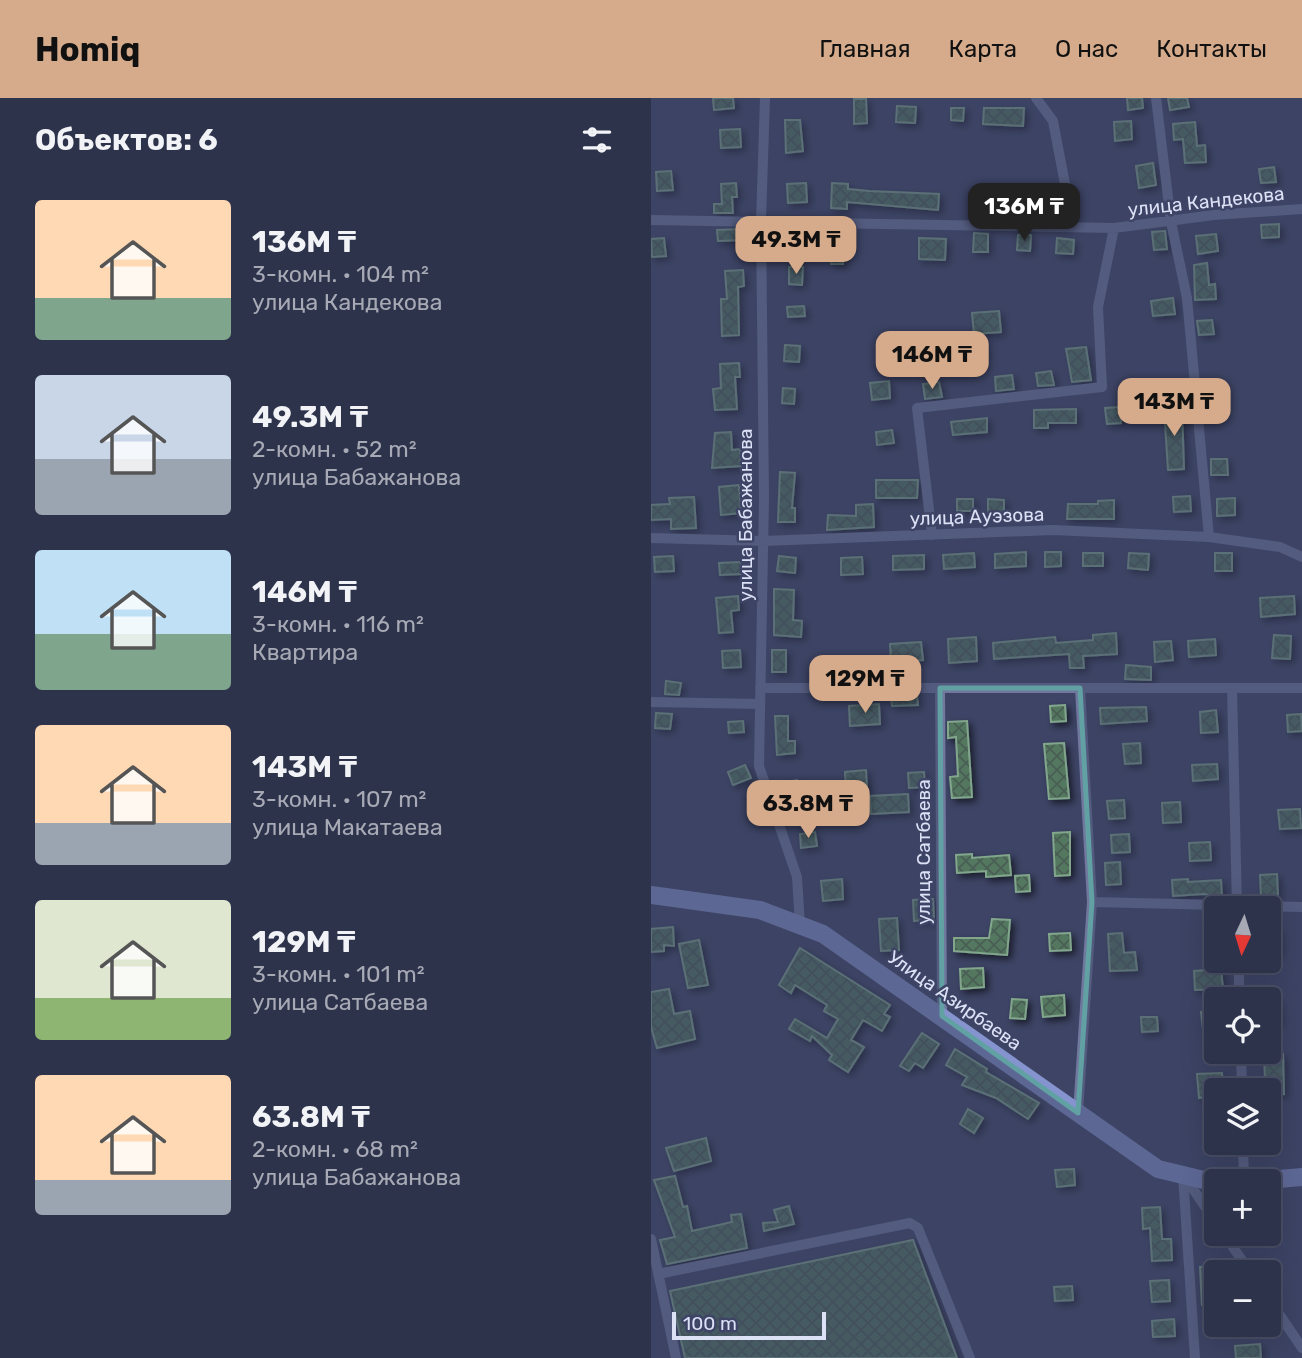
<!DOCTYPE html>
<html lang="ru">
<head>
<meta charset="utf-8">
<style>
  :root { --surface:#2e334c; --page:#363b53; --text:#f1f3f6; --muted:#a7aab5; --line:#494e64; --accent:#d6ab8b }
  body { margin:0; font-family:Rubik,sans-serif; background:var(--page); color:var(--text); height:100vh; display:flex; flex-direction:column; font-size:26px; white-space:nowrap }
  * { box-sizing:border-box; margin:0 }
  p { font-size:23px; color:var(--muted) }
  .icon { flex:none; width:38px; height:38px; fill:none; stroke:currentColor; stroke-width:2; stroke-linecap:round; stroke-linejoin:round }
  .map { position:relative; flex:1; overflow:hidden }
  .side { display:flex; flex-direction:column; background:var(--surface); width:651px }
  .side>* { flex:none }
  .needle { width:46px; rotate:184deg }
  .buttons { position:absolute; left:553px; top:798px; display:grid; gap:14px }
  .buttons a { display:grid; place-items:center; width:77px; height:77px; border-radius:7px; background:var(--surface); box-shadow:0 7px 28px #0002,0 0 0 2px var(--line); font-size:35px }
  .scale { position:absolute; left:21px; bottom:18px; width:154px; box-sizing:border-box; padding-left:7px; border:4px solid #dce1f6; border-top:0; font-size:19px; line-height:24px; white-space:nowrap; color:#dce1f6; -webkit-text-stroke:5px #3d4465; paint-order:stroke }
  .price { position:absolute; translate:-50% -60px; padding:0 16px; border-radius:14px; background:var(--accent); color:#111; font-size:23px; line-height:46px; filter:drop-shadow(0 2px 4px #0008) }
  .price::after { content:''; position:absolute; left:50%; top:42px; width:21px; height:16px; margin-left:-10px; background:inherit; clip-path:polygon(0 0,100% 0,50% 100%) }
  .price.active { background:#222; color:#fff }
  ul { padding:0; list-style:none }
  li { display:flex; align-items:center; gap:21px; height:175px; padding:0 35px }
  li span { display:grid; place-items:center; flex:none; width:196px; height:140px; border-radius:7px; color:#555 }
  li>.icon { margin-inline-start:auto }
  span .icon { width:84px; height:84px; fill:#fffc; stroke-width:1 }
  li b { font-size:30px }
  h2 { display:flex; justify-content:space-between; align-items:center; height:84px; padding:0 35px; font-size:30px }
  header { display:flex; align-items:center; gap:42px; box-sizing:border-box; height:98px; padding:0 35px; background:var(--accent); color:#111 }
  header strong { font-size:33px }
  nav { display:flex; gap:38px; margin-inline-start:auto; font-size:24px }
  main { display:flex; flex:1; min-height:0 }
  .map>svg:first-child { display:block }
  .building { fill:url(#building-cross-hatch); stroke:#81a68c; stroke-width:2; filter:url(#shadow) }
  .lines { fill:none; stroke-linecap:round; stroke-linejoin:round }
  .street { stroke:#70799d; stroke-width:10 }
  .primary { stroke:#8593ce; stroke-width:18 }
  .marked { fill:none; stroke:#61a1a4; stroke-width:5; stroke-linejoin:round }
  .labels { text-anchor:middle; stroke-width:5; stroke-linejoin:round; paint-order:stroke }
  .street-label { font-size:19px; fill:#dce1f6; stroke:#3d4465 }
</style>
</head>
<body>
<header>
<strong>Homiq</strong>
<nav><a>Главная</a><a>Карта</a><a>О нас</a><a>Контакты</a></nav>
</header>
<main>
<section class="side">
<h2>Объектов: 6<svg class="icon" aria-label="filters" viewBox="0 0 24 24"><path d="M4 7h16M4 17h16"/><circle cx="9" cy="7" r="2"/><circle cx="15" cy="17" r="2"/></svg></h2>
<ul>
<li><span style="background:linear-gradient(#ffd9b3 70%,#7fa58c 0)"><svg class="icon" aria-label="home" viewBox="0 0 24 24"><path d="M3 11l9-7 9 7M6 9v11h12V9"/></svg></span><div><b>136M ₸</b><p>3-комн. · 104 m²</p><p>улица Кандекова</p></div></li>
<li><span style="background:linear-gradient(#c9d6e8 60%,#9aa5b1 0)"><svg class="icon" aria-label="home" viewBox="0 0 24 24"><path d="M3 11l9-7 9 7M6 9v11h12V9"/></svg></span><div><b>49.3M ₸</b><p>2-комн. · 52 m²</p><p>улица Бабажанова</p></div></li>
<li><span style="background:linear-gradient(#bfe0f5 60%,#7fa58c 0)"><svg class="icon" aria-label="home" viewBox="0 0 24 24"><path d="M3 11l9-7 9 7M6 9v11h12V9"/></svg></span><div><b>146M ₸</b><p>3-комн. · 116 m²</p><p>Квартира</p></div></li>
<li><span style="background:linear-gradient(#ffd9b3 70%,#9aa5b1 0)"><svg class="icon" aria-label="home" viewBox="0 0 24 24"><path d="M3 11l9-7 9 7M6 9v11h12V9"/></svg></span><div><b>143M ₸</b><p>3-комн. · 107 m²</p><p>улица Макатаева</p></div></li>
<li><span style="background:linear-gradient(#dfe7d0 70%,#8fb573 0)"><svg class="icon" aria-label="home" viewBox="0 0 24 24"><path d="M3 11l9-7 9 7M6 9v11h12V9"/></svg></span><div><b>129M ₸</b><p>3-комн. · 101 m²</p><p>улица Сатбаева</p></div></li>
<li><span style="background:linear-gradient(#ffd9b3 75%,#9aa5b1 0)"><svg class="icon" aria-label="home" viewBox="0 0 24 24"><path d="M3 11l9-7 9 7M6 9v11h12V9"/></svg></span><div><b>63.8M ₸</b><p>2-комн. · 68 m²</p><p>улица Бабажанова</p></div></li>
</ul>
</section>
<div class="map">
<svg width="651" height="1260" viewBox="0 0 651 1260">
  <defs>
    <pattern id="building-cross-hatch" width="8" height="8" patternUnits="userSpaceOnUse" patternTransform="scale(1.75)"><rect width="8" height="8" fill="#53775e"/><path d="M0 0l8 8M0 8l8-8" fill="none" stroke="#4a5e54"/></pattern>
    <filter id="shadow"><feDropShadow dx="3.5" dy="3.5" stdDeviation="3.5" flood-color="#0009"/></filter>
  </defs>
  <rect width="100%" height="100%" fill="#3d4465"/>
  <path class="building" d="M62 0H82L83 10 63 12Z
    M476 0H491L492 10 477 12Z
    M517 0H536L538 9 519 12Z
    M203 1H215L216 25 203 26Z
    M246 8 265 9 264 25 245 24Z
    M300 10H313L312 23 300 22Z
    M333 10H373L372 28 332 26Z
    M134 22H149L152 53 135 55Z
    M480 23 481 41 464 43 463 24Z
    M544 24 546 48 554 47 555 64 534 65 532 41 523 42 522 26Z
    M89 31 90 49 70 50 69 32Z
    M502 65 505 87 488 90 485 68Z
    M623 69 625 84 610 85 608 71Z
    M20 73 22 92 6 93 5 74Z
    M85 85 86 99H81L82 115H63V106H71L70 86Z
    M155 85 156 104 137 105 136 86Z
    M181 85 197 86V91L218 93 288 96 287 112 196 104V111L180 110Z
    M372 93 391 94 390 111 372 110Z
    M331 94H343L342 110H331Z
    M628 126V139L611 140 610 127Z
    M92 131 93 142 67 143 66 132Z
    M514 133 516 151 503 152 501 134Z
    M323 135 337 136V154H322Z
    M565 136 567 153 547 156 545 138Z
    M367 137H380L379 153 366 152Z
    M13 140 15 158 1 159 0 141Z
    M268 140 295 141 294 162 268 161Z
    M406 140 423 142 422 156 405 155Z
    M191 144 192 166H180L179 145Z
    M556 165 558 187 564 186 565 201 544 202 543 167Z
    M138 169H152L151 187 138 186Z
    M92 172 93 188 87 189 88 237 71 238 70 201H76L74 173Z
    M522 200 524 216 502 218 500 203Z
    M153 208 154 218 137 219 136 209Z
    M348 213 350 234 323 236 321 215Z
    M561 222 563 236 548 237 546 223Z
    M134 247 149 248 148 264 133 263Z
    M435 249 440 282 421 284 415 251Z
    M88 265 89 279H84L86 311 64 312 62 291 70 290 69 266Z
    M400 273 403 287 387 288 385 275Z
    M361 277 363 291 345 293 344 279Z
    M238 283 239 300 221 302 219 285Z
    M288 284 291 299 274 301 272 286Z
    M132 290 144 291 143 306 131 305Z
    M469 309 470 325 456 326 454 310Z
    M513 310H531L533 371 517 372Z
    M425 311V325H397V330H383V312Z
    M336 320V334L302 337 300 324Z
    M241 332 243 345 226 347 225 334Z
    M80 334 81 352 89 351 90 368 61 370 64 335Z
    M560 361H576L577 377H560Z
    M129 374 144 375 141 410H144V424H127Z
    M225 382H267L266 400H225Z
    M88 387 90 415 70 417 68 389Z
    M539 398 540 413 523 414 522 399Z
    M43 399 45 430 20 431V421L0 422V407L19 406 18 400Z
    M584 400V417L566 418V401Z
    M306 401H322V413H306Z
    M337 401 353 402V414H337Z
    M463 402V421H416L417 406H447V403Z
    M222 406 223 429 176 432 177 417 205 418V407Z
    M375 454V468L344 470V456Z
    M394 454H410V468L394 469Z
    M323 455 324 469 293 471 292 457Z
    M432 455H452V468H432Z
    M478 455 498 456 497 472 477 470Z
    M564 455H581V473H564Z
    M273 457V471L242 472V458Z
    M22 458 23 473 4 474 3 459Z
    M128 458 145 460 144 475 126 473Z
    M211 459 212 476 190 477V460Z
    M90 464 91 476 69 477 68 465Z
    M123 491 143 492 142 522 151 523 150 539 123 537Z
    M87 498 88 512 80 513 82 534 68 535 65 500Z
    M643 498 644 516 610 519 609 500Z
    M465 535 466 556 432 558 433 570H419L418 556 343 561 342 545 404 539 405 545 442 542V537Z
    M623 537 640 538 639 561 621 560Z
    M325 539 326 563 298 565 297 541Z
    M564 541 565 557 538 559 537 543Z
    M520 543 522 562 504 564 503 544Z
    M270 544 272 562 240 564 239 546Z
    M89 552 90 569 72 570 71 553Z
    M121 552H135V574H121Z
    M475 567 500 569V582L474 581Z
    M15 583 30 585 28 597 14 596Z
    M240 598H266L267 607 241 608Z
    M228 606 229 626 199 628 198 608Z
    M414 607 415 623 400 624 399 608Z
    M495 609 496 623 450 626 449 610Z
    M565 612 567 634 550 635 549 614Z
    M5 615 21 616 19 631 4 630Z
    M650 616 651 633 637 634 636 617Z
    M124 618H137V643H144V655L126 657Z
    M92 623 93 634 78 635 77 624Z
    M316 623 321 699 301 700 299 679 307 678 305 639 297 640V624Z
    M413 645 418 700 398 701 393 646Z
    M489 645 490 665 474 666 472 646Z
    M566 666 567 681 542 683 541 667Z
    M94 667 100 680 82 687 77 674Z
    M215 672 216 692 195 693 194 674Z
    M273 674 274 689 258 690 257 675Z
    M146 682 149 698 133 701 131 685Z
    M257 696 258 714 220 716 219 698Z
    M473 702 474 720 458 721 456 703Z
    M157 704 161 718 149 720 146 706Z
    M529 704 530 724 512 725 511 705Z
    M649 711 650 730 629 731 627 712Z
    M164 734 166 748 150 750 149 736Z
    M419 734V777L404 778 402 735Z
    M478 736 479 754 461 755 460 737Z
    M559 744 560 762 539 763 538 745Z
    M321 756V760L358 757 360 777 335 779V773L306 775 305 757Z
    M469 764 470 786 455 787 454 765Z
    M626 776 627 798 610 799 609 777Z
    M378 777 379 793 365 794 364 778Z
    M191 781 192 801 172 803 170 783Z
    M537 781V784L570 782 571 799 553 796 522 798 521 782Z
    M282 801 283 822 263 823 262 802Z
    M246 820 248 852 230 853 228 821Z
    M341 821 359 822 356 857 303 853V840H338Z
    M22 829 23 848 13 847V853L0 854V831Z
    M618 830H627L628 855H618Z
    M419 835 420 852 399 853 398 836Z
    M471 835 473 855 484 854 486 872 459 873 457 836Z
    M565 838V853H555L554 839Z
    M48 842 57 887 37 890 28 846Z
    M149 850 239 907 233 916 239 919 231 933 212 922 200 942 213 949 197 974 178 962 181 957 161 938 159 943 138 931 144 921 176 940 187 921 173 913 176 907 144 887 140 895 128 887Z
    M332 870 333 889 310 891 309 871Z
    M570 871 572 891 544 892 543 873Z
    M18 891 23 916 39 913 44 941 6 950 0 929V894Z
    M413 897 414 917 392 919 390 899Z
    M361 901 376 902 374 921 359 920Z
    M618 901H626L628 924 618 925Z
    M565 913V956H555L550 914Z
    M490 919H506L507 933 491 934Z
    M271 935 288 946 272 970 264 965 258 973 249 968Z
    M304 951 336 971 335 974 388 1005 377 1021 345 1000 311 987 316 979 295 967Z
    M632 956 633 996 618 997V992H611V981H614L613 957Z
    M571 975 572 992H565V1023H555L553 999 548 1000 546 976Z
    M317 1011 332 1020 323 1035 309 1026Z
    M55 1040 60 1063 23 1073 15 1050Z
    M423 1071 424 1087 406 1089 404 1072Z
    M24 1078 32 1109 36 1108 41 1133 81 1124 80 1117 90 1116 96 1150 16 1166 9 1142 24 1139 3 1082Z
    M138 1108 143 1126 113 1133 112 1125 127 1124 123 1112Z
    M509 1109 511 1141H520L521 1162 501 1163 499 1130 492 1131 491 1110Z
    M262 1142 306 1260H34L19 1193Z
    M565 1168V1206L551 1207 549 1169Z
    M518 1182 519 1203 501 1204 499 1183Z
    M421 1188 422 1202 404 1203 403 1189Z
    M523 1221 524 1238 502 1239 501 1223Z
    M609 1246 610 1260H585L584 1248Z"/>
  <g class="lines">
    <path class="street" d="M114 0 110 123 113 400 108 668 146 779 149 828
      M385 0 402 23 422 128
      M505 0 520 124 536 200 558 439
      M0 122 463 130 563 117 651 111
      M281 437 266 310 451 289 447 209 463 130
      M0 440 112 443 402 432 558 439 629 449 651 459
      M109 590H651
      M289 590 291 918
      M581 590 586 810
      M0 604 109 606
      M441 804 651 809
      M588 863V901
      M590 954 591 992
      M427 1015 441 804 429 590
      M592 1045 593 1083
      M532 1077 544 1260
      M534 1079 565 1125
      M573 1136 599 1174
      M0 1141 25 1260
      M7 1176 259 1125 267 1130 319 1260
      M618 1201 651 1250"/>
    <path class="primary" d="M0 797 109 812 172 836 507 1071 565 1085
      M603 1083 651 1079"/>
  </g>
  <path d="M0 0H651V1260H0ZM289 590H429L441 804 427 1015 291 918Z" fill="#3d4465" fill-opacity=".55" fill-rule="evenodd"/>
  <path class="marked" d="M289 590H429L441 804 427 1015 291 918Z"/>
  <g class="labels">
    <g class="street-label">
      <text transform="translate(555 103) rotate(-6)" y="7">улица Кандекова</text>
      <text transform="translate(94 417) rotate(-90)" y="7">улица Бабажанова</text>
      <text transform="translate(326 418) rotate(-2)" y="7">улица Ауэзова</text>
      <text transform="translate(272 754) rotate(-90)" y="7">улица Сатбаева</text>
      <text transform="translate(304 902) rotate(35)" y="7">Улица Азирбаева</text>
    </g>
  </g>
</svg>
<div class="buttons">
<a><svg class="needle" viewBox="-14 -14 28 28"><path d="M0-13l5 13h-10z" fill="#e53935"/><path d="M0 13l5-13h-10z" fill="#a7aab5"/></svg></a>
<a><svg class="icon" aria-label="locate" viewBox="0 0 24 24"><circle cx="12" cy="12" r="6"/><path d="M12 2v4M12 18v4M2 12h4M18 12h4"/></svg></a>
<a><svg class="icon" aria-label="layers" viewBox="0 0 24 24"><path d="M12 4l9 5-9 5-9-5zM3 14l9 5 9-5"/></svg></a>
<a>+</a>
<a>−</a>
</div>
<div class="scale">100 m</div>
<b class="price active" style="left:373px;top:145px">136M ₸</b>
<b class="price" style="left:145px;top:178px">49.3M ₸</b>
<b class="price" style="left:281px;top:293px">146M ₸</b>
<b class="price" style="left:523px;top:340px">143M ₸</b>
<b class="price" style="left:214px;top:617px">129M ₸</b>
<b class="price" style="left:157px;top:742px">63.8M ₸</b>
</div>
</main>
</body>
</html>
